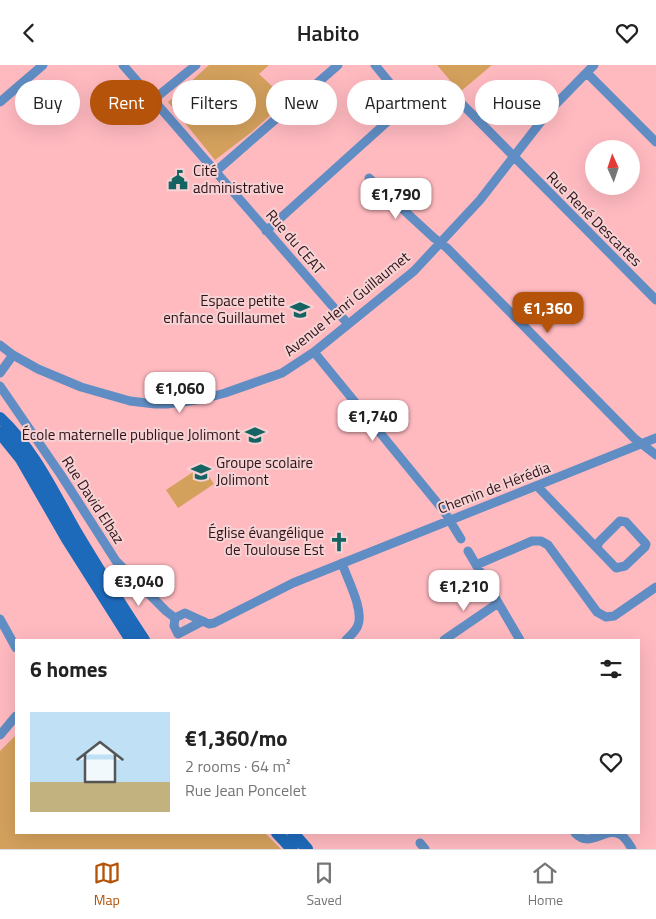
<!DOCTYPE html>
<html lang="en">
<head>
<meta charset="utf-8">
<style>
  :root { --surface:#fff; --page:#f2f2f2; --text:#222; --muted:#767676; --line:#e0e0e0; --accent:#b45309 }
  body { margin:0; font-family:"Titillium Web",sans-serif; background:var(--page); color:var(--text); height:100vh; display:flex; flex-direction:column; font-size:19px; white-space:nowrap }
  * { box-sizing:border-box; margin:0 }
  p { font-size:16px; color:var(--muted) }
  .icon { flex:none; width:28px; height:28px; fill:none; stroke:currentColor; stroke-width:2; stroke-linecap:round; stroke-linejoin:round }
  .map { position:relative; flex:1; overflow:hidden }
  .sheet { position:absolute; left:15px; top:574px; width:625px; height:195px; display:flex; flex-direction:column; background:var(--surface); border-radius:0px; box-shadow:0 5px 20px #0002 }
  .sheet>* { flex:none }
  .guide { position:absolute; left:15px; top:15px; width:626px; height:45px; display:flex; gap:10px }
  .needle { width:32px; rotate:357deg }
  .buttons { position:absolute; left:585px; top:75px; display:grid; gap:10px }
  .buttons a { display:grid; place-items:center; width:55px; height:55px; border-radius:50%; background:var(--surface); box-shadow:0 5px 20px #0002; font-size:25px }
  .price { position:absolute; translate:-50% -42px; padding:0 11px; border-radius:10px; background:#fff; color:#222; font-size:16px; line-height:32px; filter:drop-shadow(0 1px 2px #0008) }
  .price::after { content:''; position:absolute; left:50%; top:30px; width:15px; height:11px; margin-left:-8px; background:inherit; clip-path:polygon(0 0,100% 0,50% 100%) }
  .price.current { background:var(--accent); color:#fff }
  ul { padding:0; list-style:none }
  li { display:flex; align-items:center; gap:15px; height:125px; padding:0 15px }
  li+li { border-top:1px solid var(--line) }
  li span { display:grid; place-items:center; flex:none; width:140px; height:100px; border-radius:0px; color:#555 }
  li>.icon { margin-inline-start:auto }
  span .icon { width:60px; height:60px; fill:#fffc; stroke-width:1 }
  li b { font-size:21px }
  h2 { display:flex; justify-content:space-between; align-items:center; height:60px; padding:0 15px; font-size:21px }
  .tag { padding:0 18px; border-radius:22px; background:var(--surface); box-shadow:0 5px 20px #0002; font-size:18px; line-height:45px }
  .tag.current { background:var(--accent); color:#fff }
  header { display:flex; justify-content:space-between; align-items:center; height:65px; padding:0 15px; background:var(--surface); font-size:22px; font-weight:600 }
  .tab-bar { display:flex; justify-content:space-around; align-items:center; height:70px; border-top:1px solid var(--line); background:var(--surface); font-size:14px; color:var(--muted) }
  .tab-bar a { display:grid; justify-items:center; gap:2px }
  .tab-bar .current { color:var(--accent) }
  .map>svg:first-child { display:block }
  .green { fill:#d4a15d }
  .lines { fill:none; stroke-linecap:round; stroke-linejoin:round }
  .minor { stroke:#608dc3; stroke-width:9 }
  .secondary { stroke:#1e6aba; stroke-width:12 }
  .labels { text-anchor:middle; stroke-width:4; stroke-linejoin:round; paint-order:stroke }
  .poi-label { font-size:15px; fill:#311217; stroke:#f5d2d4; text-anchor:end }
  .street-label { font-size:15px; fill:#311217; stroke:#f5d2d4 }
</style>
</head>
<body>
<header><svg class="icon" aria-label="back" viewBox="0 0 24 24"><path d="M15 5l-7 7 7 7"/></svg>Habito<svg class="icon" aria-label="heart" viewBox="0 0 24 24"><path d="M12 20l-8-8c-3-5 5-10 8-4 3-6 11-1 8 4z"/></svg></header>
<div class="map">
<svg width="656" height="784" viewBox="0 0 656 784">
  <rect width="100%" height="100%" fill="#ffbac0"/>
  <path class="green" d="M209 0H269L259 9 287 35 253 66 215 95 168 37Z
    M437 0H492L460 27Z
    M202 401 214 419 178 443 166 425Z
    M16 670V768H265L281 784H0V686Z"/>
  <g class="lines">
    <path class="minor" d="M123 0 348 259
      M587 8 656 77
      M153 35 196 0
      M459 36 656 235
      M0 37 43 0
      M215 107 338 0
      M369 113 434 173 447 183 634 373 656 390
      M266 166 407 39 375 0
      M0 280 13 290 38 304 81 322 130 336 155 339H167L203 334 225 328 282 308 314 287 414 206 480 135 550 45 594 0
      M314 287 444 446 461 474
      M0 308 13 290
      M0 321 61 410 116 496 166 546 175 553
      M537 421 616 503 625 501 645 482 646 479 626 457 620 456 599 477 597 482
      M468 486 520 575
      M342 498C347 514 364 544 358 560 356 566 351 570 346 575
      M476 500 532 476H541L548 480 597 547 606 552 614 551 656 522
      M0 554 16 583
      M203 556 178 569 174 561 175 553 185 548 209 559 214 558 293 518 656 373
      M444 575 498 538
      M0 670 16 651
      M575 768C590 784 604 762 619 769 625 771 629 779 632 784
      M420 778 425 784"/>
    <path class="secondary" d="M0 353C34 385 53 427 76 467 98 504 121 540 144 575
      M0 368 21 394 67 474 131 575
      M277 768 292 784
      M293 768 307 784"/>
  </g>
  <defs>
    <symbol id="civic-bare" viewBox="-9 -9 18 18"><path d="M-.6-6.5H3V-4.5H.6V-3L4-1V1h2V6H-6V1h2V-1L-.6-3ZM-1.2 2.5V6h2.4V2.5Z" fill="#156463" stroke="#f5d2d4" stroke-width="2.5" paint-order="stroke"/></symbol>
    <symbol id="school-bare" viewBox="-9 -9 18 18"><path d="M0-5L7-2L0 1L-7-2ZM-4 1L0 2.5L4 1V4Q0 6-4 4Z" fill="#156463" stroke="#f5d2d4" stroke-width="2.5" paint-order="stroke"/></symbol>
    <symbol id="church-bare" viewBox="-9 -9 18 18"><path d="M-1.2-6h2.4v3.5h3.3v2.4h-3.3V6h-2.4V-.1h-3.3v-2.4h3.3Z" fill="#156463" stroke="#f5d2d4" stroke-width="2.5" paint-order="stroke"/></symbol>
  </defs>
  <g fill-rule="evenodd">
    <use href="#civic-bare" x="164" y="101" width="28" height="28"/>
    <use href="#school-bare" x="286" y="231" width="28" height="28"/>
    <use href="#school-bare" x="241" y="356" width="28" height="28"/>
    <use href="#school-bare" x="187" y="393" width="28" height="28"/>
    <use href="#church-bare" x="325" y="463" width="28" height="28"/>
  </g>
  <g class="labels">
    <g class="poi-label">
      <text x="193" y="111" text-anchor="start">Cité<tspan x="193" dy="17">administrative</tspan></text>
      <text x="285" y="241">Espace petite<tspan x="285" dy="17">enfance Guillaumet</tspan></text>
      <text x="240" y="375">École maternelle publique Jolimont</text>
      <text x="216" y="403" text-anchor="start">Groupe scolaire<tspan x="216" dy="17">Jolimont</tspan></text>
      <text x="324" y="473">Église évangélique<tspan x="324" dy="17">de Toulouse Est</tspan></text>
    </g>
    <g class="street-label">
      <text transform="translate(594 154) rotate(45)" y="5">Rue René Descartes</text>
      <text transform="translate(295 177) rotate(49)" y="5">Rue du CEAT</text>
      <text transform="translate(347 239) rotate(-39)" y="5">Avenue Henri Guillaumet</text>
      <text transform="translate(494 423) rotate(-21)" y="5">Chemin de Hérédia</text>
      <text transform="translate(93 435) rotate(57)" y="5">Rue David Elbaz</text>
    </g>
  </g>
</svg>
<div class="buttons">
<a><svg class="needle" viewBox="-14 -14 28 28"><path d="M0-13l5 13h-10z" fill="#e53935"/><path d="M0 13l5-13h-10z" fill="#767676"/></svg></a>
</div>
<b class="price" style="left:396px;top:155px">€1,790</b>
<b class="price current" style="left:548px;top:269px">€1,360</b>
<b class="price" style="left:180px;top:349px">€1,060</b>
<b class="price" style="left:373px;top:377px">€1,740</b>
<b class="price" style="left:139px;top:542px">€3,040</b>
<b class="price" style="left:464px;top:547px">€1,210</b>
<div class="guide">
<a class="tag">Buy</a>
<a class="tag current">Rent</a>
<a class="tag">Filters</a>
<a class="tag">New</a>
<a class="tag">Apartment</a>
<a class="tag">House</a>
</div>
<section class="sheet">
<h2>6 homes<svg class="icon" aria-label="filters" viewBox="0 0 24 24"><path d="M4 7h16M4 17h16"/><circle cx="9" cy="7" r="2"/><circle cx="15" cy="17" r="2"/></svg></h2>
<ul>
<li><span style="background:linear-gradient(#bfe0f5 70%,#c2b280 0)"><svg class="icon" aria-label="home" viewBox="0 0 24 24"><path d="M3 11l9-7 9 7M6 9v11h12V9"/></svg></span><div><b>€1,360/mo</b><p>2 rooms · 64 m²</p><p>Rue Jean Poncelet</p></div><svg class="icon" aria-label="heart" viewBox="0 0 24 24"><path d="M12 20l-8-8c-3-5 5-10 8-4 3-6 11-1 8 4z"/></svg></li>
</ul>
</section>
</div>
<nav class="tab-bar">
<a class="current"><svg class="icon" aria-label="map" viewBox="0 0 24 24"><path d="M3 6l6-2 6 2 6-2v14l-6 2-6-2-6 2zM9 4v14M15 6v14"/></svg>Map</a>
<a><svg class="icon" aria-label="saved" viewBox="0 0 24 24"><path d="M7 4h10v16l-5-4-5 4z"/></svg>Saved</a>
<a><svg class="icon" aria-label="home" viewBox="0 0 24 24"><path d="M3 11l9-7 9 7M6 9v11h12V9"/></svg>Home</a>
</nav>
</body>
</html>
